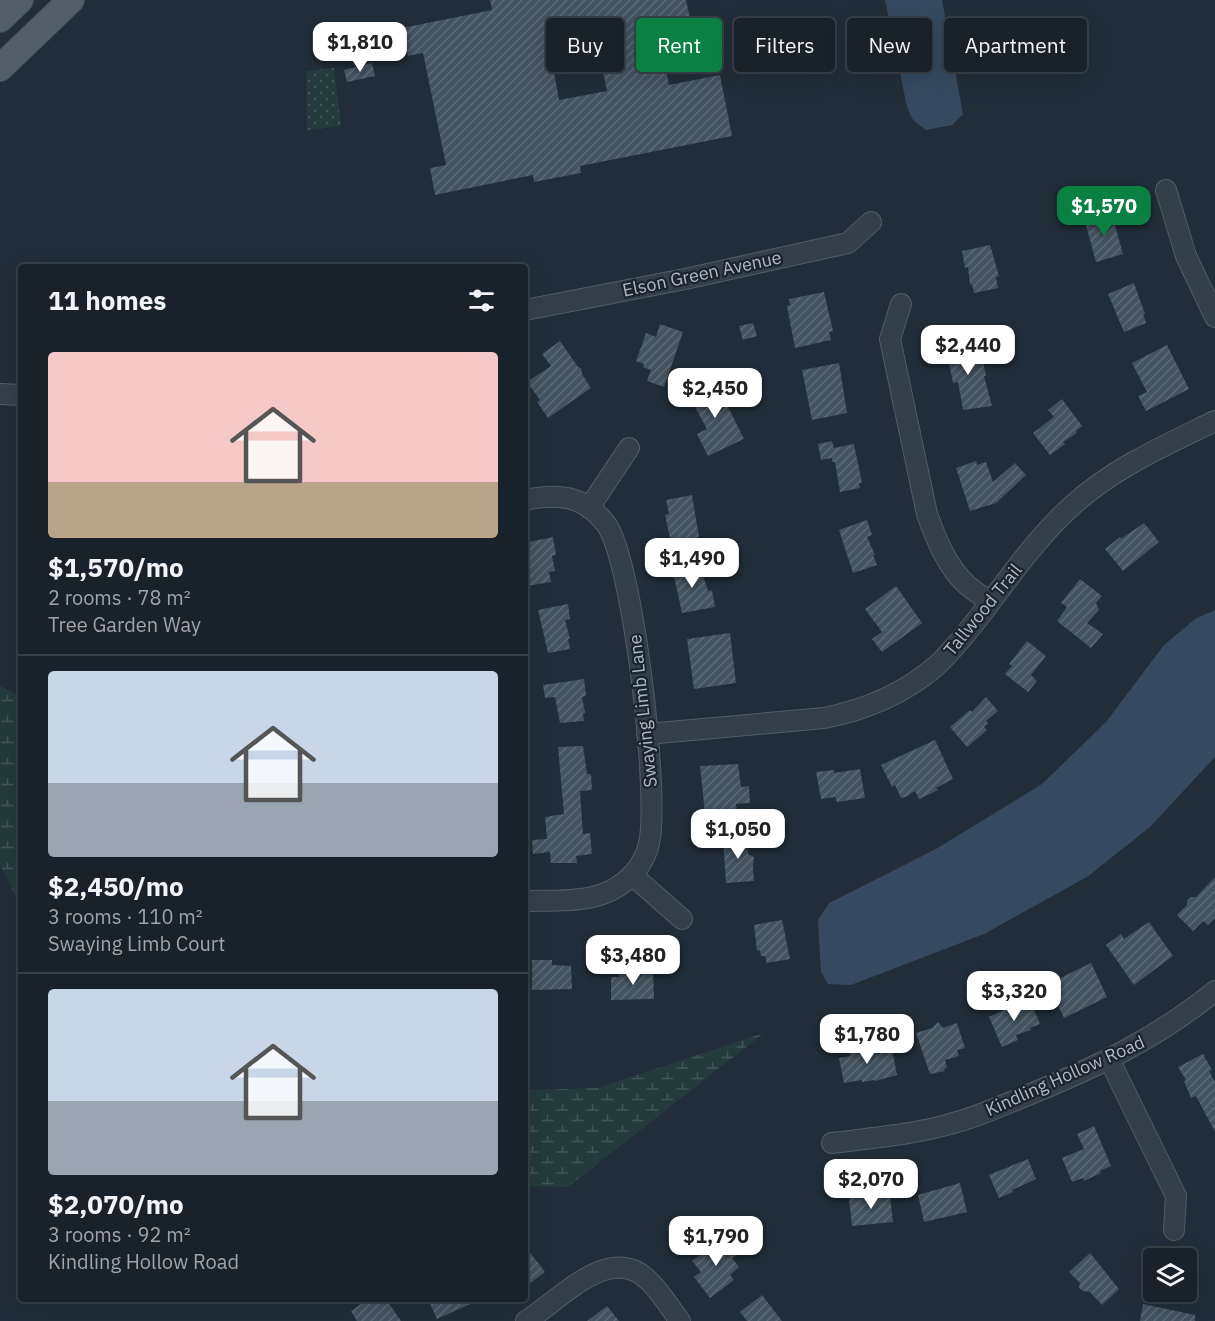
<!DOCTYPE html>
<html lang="en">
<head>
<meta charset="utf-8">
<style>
  :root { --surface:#19222a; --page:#222a32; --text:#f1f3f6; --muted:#9fa4a8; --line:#373f47; --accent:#0b8043 }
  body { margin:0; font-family:"IBM Plex Sans",sans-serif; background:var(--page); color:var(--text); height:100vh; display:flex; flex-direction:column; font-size:22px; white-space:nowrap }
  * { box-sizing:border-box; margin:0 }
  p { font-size:20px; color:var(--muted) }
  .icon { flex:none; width:33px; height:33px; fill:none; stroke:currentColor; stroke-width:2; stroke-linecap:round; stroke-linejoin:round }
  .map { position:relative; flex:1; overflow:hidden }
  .side { position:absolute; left:18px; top:264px; width:510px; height:1038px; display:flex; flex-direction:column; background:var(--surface); border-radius:6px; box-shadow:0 6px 24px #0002,0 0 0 2px var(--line) }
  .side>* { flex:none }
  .top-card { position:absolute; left:546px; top:18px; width:570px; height:54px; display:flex; gap:12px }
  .controls { position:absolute; left:1143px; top:1248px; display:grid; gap:12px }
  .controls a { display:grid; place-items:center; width:54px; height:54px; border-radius:6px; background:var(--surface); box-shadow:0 6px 24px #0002,0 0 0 2px var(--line); font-size:30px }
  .price { position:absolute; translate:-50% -51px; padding:0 14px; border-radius:12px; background:#fff; color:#222; font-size:20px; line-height:39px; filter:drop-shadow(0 2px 3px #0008) }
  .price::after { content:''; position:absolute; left:50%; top:36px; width:18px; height:14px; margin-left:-9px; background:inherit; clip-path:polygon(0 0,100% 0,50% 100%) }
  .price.current { background:var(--accent); color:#fff }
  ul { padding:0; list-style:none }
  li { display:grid; align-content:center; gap:12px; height:318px; padding:0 30px }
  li+li { border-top:2px solid var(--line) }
  li span { display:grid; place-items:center; height:186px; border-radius:6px; color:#555 }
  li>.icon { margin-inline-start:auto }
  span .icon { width:108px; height:108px; fill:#fffc; stroke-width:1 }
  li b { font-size:26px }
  h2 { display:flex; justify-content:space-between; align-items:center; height:72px; padding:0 30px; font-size:26px }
  .pill { padding:0 21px; border-radius:6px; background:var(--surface); box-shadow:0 6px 24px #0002,0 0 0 2px var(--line); font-size:21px; line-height:54px }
  .pill.current { background:var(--accent); color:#fff }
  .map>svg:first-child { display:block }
  .wetland { fill:url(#wetland-marsh) }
  .garden { fill:url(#garden-dots) }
  .water { fill:#354a60 }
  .building { fill:url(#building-hatch); fill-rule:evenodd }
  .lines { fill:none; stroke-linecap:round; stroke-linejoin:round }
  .minor-casing { stroke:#525d67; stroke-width:22 }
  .major-casing { stroke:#3e4852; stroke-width:28 }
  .minor { stroke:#353f49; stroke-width:20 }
  .major { stroke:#535e69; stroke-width:26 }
  .labels { text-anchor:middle; stroke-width:4.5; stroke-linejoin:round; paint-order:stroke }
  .street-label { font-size:18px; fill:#afbac5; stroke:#1a242e }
</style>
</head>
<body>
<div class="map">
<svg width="1215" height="1321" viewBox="0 0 1215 1321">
  <defs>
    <pattern id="wetland-marsh" width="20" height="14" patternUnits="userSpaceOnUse" patternTransform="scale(1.5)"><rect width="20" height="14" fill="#243b3b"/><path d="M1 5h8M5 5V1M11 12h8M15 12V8" fill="none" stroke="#415556"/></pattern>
    <pattern id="garden-dots" width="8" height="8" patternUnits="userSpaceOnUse" patternTransform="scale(1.5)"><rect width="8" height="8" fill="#243b3b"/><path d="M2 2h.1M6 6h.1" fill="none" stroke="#415556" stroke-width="1.8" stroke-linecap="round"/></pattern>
    <pattern id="building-hatch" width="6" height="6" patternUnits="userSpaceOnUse" patternTransform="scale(1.5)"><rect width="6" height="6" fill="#445360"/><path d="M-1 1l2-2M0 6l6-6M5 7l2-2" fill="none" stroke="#5c6a75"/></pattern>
  </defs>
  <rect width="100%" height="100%" fill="#212d38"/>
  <path class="wetland" d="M0 686 21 696V908L0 864Z
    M764 1033 568 1187 529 1186 525 1188V1090L597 1088Z"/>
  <path class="garden" d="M334 68 341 126 307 130 306 71Z"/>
  <path class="water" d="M885 0H942L963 114 952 125 926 130 913 120 907 107Z
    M1215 610V757L1150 827 1087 877 984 934 851 985 828 984 821 972 818 920 829 903 936 849 1042 784 1106 722 1164 645 1195 619Z"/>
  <path class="building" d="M490 0H686L693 33 660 40 669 85 720 75 732 136 580 166 581 173 534 182 533 175 435 195 430 168 446 165 423 53 408 56 402 28 492 10ZM599 52 607 91 559 100 552 61Z
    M372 63 375 76 347 82 344 70Z
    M1111 211 1123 254 1096 262 1086 225 1093 223 1092 216Z
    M990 245 999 276 996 277 998 288 974 293 972 284 970 285 968 267 965 268 962 251Z
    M1134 283 1145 314H1143L1146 323 1124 332 1108 294Z
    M824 292 833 331 829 332 831 340 795 348 787 306 790 305 789 299Z
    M753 323 757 336 743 340 739 326Z
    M660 324 683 332 664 387 647 381 651 370 643 367 644 364 636 361 646 333 656 337Z
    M967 338 971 362 983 360 986 376H984L992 406 963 410 958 382 953 383 945 343Z
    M560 341 578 367 581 368 582 374 591 388 548 418 537 402 540 400 527 382 551 366 542 354Z
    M1167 345 1189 389 1146 411 1138 396 1147 392 1132 363Z
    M839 363 847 413 812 420 802 370Z
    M713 377 744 439 708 456 697 434 707 429 689 396 704 389 701 383Z
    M1062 399 1082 426 1076 431 1077 433 1063 442 1065 444 1050 455 1033 433 1054 417 1048 410Z
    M832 441 834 448 854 444 862 483H859L860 488 840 492 835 462H832V458L821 460 818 444Z
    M976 461 977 465 986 462 993 482 1015 463 1026 475 996 503 970 511 956 468Z
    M692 495 699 537 671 543 665 515 669 514 666 500Z
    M867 520 872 535 867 537 875 555H873L877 565 853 573 839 530Z
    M1144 523 1159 542 1123 571 1105 549 1120 537 1121 539Z
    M553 537 556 555 552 556 555 571 549 572 551 582 527 586 525 546H530L529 542Z
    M699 563 708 591 712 590 715 607 682 613 672 568Z
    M1080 579 1102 596 1096 603 1099 610 1087 623 1103 634 1091 648 1057 621 1067 607 1061 603Z
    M896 586 922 623 882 652 872 639 882 632 865 609Z
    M568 604 570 619 565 620 570 639H568L570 649 548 653 538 610Z
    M730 633 736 683 694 689 687 639Z
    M1027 641 1046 656 1031 675 1037 681 1028 692 1005 674 1012 666 1009 664Z
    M584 679 586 696 582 697 585 713H583L584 721 560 723 555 697 545 698 543 685Z
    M986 697 998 711 986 721 988 723 984 727 987 730 967 747 950 727 970 710 972 712Z
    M935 740 953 779 936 788 938 790 919 799 915 791 906 797 901 798 895 785 892 787 881 765Z
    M583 746 587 774H591L592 790 580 791 583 834 590 833 592 854 576 856 577 863H551L550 852 533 854 532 840 547 839 545 817 564 814 558 747Z
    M738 764 741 787 749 786 750 803 736 804 737 812 705 814 700 766Z
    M860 769 865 798 837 802 835 797 821 799 816 772 834 770V773Z
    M747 835 748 854 754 857 753 866 754 881 726 883 723 837Z
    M1215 877V918L1208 925 1203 921 1193 931 1177 915 1187 905V901L1191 897H1196Z
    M782 920 790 959 767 963 765 956H761L760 950 757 951 754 925Z
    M1149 922 1173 956 1134 985 1106 945 1121 934 1124 939Z
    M532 960H552V965L571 966 572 989 532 990Z
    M1091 963 1107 997 1064 1018 1048 984Z
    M636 970H653L654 999 611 1000V977H619V974L636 973Z
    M1029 998 1040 1024 1030 1028 1031 1030 1016 1035 1018 1040 1002 1047 989 1017Z
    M938 1022 943 1028 957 1023 965 1048 957 1050 959 1056 945 1060 947 1068 944 1069 945 1071 930 1074 916 1033 932 1028Z
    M862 1044 865 1055 892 1049 897 1075 875 1081 874 1080 862 1082V1080L844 1083 839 1058 850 1056 848 1047Z
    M1203 1054 1212 1070 1209 1071 1215 1082V1132L1196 1096 1191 1098 1184 1081 1186 1080 1178 1067Z
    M1094 1126 1111 1166 1100 1171 1101 1173 1084 1181 1083 1178 1072 1182 1062 1158 1084 1149 1077 1134Z
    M1028 1159 1036 1179 1012 1190 1013 1192 999 1198 989 1175Z
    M960 1183 967 1212 924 1222 918 1195Z
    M876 1192 877 1197 890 1196 893 1222 852 1226 849 1198Z
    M724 1237 737 1255 732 1258 739 1267 730 1275 734 1280 710 1298 694 1277 701 1272 692 1261Z
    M525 1246 545 1272 525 1287Z
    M1090 1253 1119 1289 1102 1305 1090 1292 1083 1291 1079 1288 1080 1283 1069 1272Z
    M762 1295 782 1321H747L740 1312Z
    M368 1299H386L401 1321H357L351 1311Z
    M428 1299H481L437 1319Z
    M1143 1304 1195 1315V1321H1140Z
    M607 1306 619 1321H587Z"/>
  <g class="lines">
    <defs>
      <path id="minor" d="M1166 190 1186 256 1215 317
        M901 304 890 339 927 514C936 539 947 567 967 585 974 591 983 597 990 602
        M525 310 685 279 848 243 871 222
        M0 394 21 395
        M525 500C558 493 584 495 606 524 633 560 660 797 649 843 647 854 640 867 632 875 604 905 563 900 525 901
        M589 508 629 448
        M647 734 824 718C865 710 903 694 935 667 953 651 968 631 983 612 1011 575 1039 535 1074 504 1115 467 1166 445 1215 421
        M632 875 682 919
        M1109 1059 1176 1196 1174 1230
        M832 1143C871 1138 911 1135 950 1124 975 1118 999 1107 1023 1097 1093 1069 1156 1039 1215 991
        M526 1321C558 1302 609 1242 648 1280 660 1291 670 1308 680 1321"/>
      <path id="major" d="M0 19 20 0
        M0 68 71 0"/>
    </defs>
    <use href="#minor" class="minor-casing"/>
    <use href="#major" class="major-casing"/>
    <use href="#minor" class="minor"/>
    <use href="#major" class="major"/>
  </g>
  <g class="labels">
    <g class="street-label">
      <text transform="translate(702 274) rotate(-12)" y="6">Elson Green Avenue</text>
      <text transform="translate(983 610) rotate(-51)" y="6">Tallwood Trail</text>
      <text transform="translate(643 711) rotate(-96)" y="6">Swaying Limb Lane</text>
      <text transform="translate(1065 1076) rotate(-24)" y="6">Kindling Hollow Road</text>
    </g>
  </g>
</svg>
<div class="controls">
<a><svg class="icon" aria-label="layers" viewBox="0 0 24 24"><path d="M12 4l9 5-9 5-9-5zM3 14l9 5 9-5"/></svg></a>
</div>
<b class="price" style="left:360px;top:73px">$1,810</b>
<b class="price current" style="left:1104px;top:237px">$1,570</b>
<b class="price" style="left:968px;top:376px">$2,440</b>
<b class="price" style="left:715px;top:419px">$2,450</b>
<b class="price" style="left:692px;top:589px">$1,490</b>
<b class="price" style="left:738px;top:860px">$1,050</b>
<b class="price" style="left:633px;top:986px">$3,480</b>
<b class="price" style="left:1014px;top:1022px">$3,320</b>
<b class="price" style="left:867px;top:1065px">$1,780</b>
<b class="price" style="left:871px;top:1210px">$2,070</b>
<b class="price" style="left:716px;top:1267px">$1,790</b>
<div class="top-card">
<a class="pill">Buy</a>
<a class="pill current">Rent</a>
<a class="pill">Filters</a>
<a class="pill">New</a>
<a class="pill">Apartment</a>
</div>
<section class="side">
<h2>11 homes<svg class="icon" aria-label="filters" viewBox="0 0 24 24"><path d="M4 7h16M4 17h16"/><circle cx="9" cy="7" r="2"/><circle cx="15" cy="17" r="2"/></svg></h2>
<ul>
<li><span style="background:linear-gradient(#f6c9c9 70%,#b9a48a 0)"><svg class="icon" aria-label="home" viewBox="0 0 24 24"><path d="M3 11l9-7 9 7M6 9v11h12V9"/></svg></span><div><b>$1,570/mo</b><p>2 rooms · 78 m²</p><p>Tree Garden Way</p></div></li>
<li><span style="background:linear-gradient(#c9d6e8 60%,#9aa5b1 0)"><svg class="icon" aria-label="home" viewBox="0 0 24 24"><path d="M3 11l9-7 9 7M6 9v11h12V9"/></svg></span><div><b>$2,450/mo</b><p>3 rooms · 110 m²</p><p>Swaying Limb Court</p></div></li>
<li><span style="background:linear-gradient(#c9d6e8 60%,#9aa5b1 0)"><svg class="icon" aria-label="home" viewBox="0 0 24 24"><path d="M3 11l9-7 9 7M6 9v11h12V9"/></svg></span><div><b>$2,070/mo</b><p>3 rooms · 92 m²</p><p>Kindling Hollow Road</p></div></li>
</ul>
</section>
</div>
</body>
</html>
